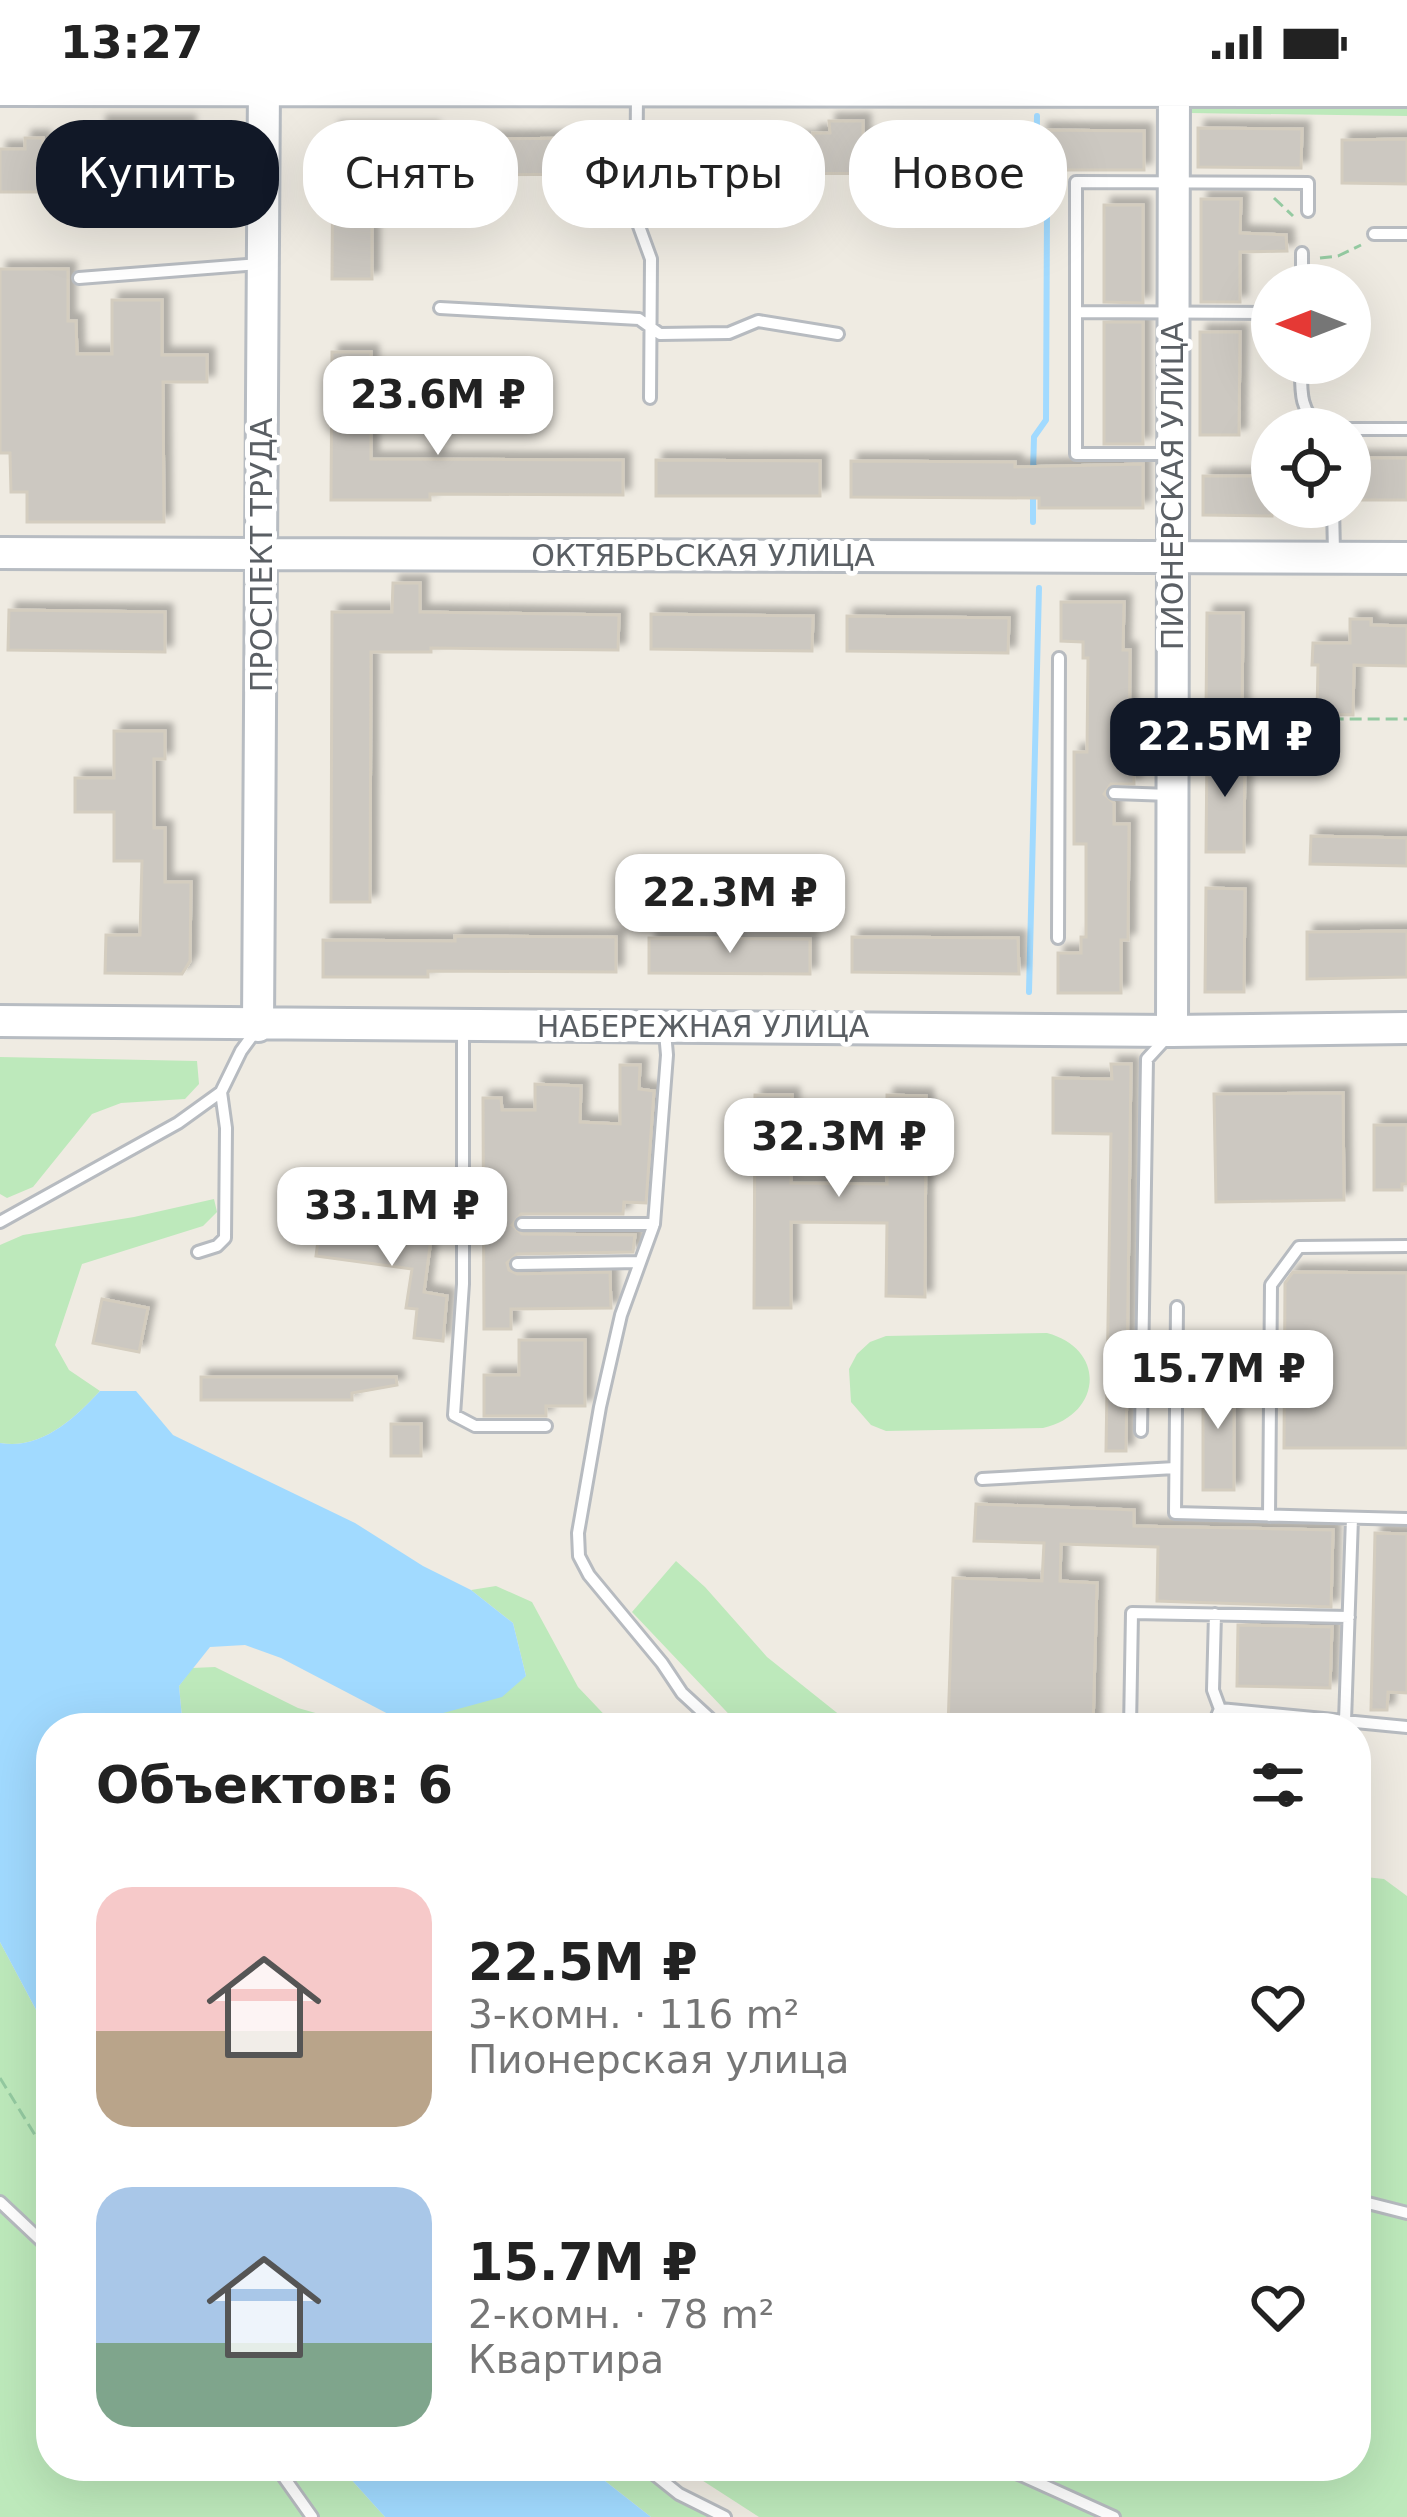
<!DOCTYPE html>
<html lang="ru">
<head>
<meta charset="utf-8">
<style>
  :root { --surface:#fff; --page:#f6f6f6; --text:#222; --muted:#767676; --accent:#111827 }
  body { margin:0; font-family:"DejaVu Sans",sans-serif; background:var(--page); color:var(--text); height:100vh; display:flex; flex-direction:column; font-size:45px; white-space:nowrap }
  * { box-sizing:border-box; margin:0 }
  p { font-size:39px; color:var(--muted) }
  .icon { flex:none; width:66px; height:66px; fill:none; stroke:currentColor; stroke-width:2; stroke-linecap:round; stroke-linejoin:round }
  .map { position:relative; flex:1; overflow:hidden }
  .panel { position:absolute; left:36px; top:1629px; width:1335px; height:768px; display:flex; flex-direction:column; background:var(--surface); border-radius:48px; box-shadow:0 12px 48px #0002 }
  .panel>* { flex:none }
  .banner { position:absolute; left:36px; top:36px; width:1335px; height:108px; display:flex; gap:24px }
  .needle { width:78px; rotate:270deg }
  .fabs { position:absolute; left:1251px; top:180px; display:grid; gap:24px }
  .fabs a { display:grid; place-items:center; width:120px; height:120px; border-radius:50%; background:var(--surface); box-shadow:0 12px 48px #0002; font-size:60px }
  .price { position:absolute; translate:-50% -102px; padding:0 27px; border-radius:24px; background:#fff; color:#222; font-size:39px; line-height:78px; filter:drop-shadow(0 3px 6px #0008) }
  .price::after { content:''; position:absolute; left:50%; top:72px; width:36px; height:27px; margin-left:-18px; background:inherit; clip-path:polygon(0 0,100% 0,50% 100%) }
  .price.selected { background:var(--accent); color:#fff }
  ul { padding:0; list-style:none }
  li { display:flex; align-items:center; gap:36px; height:300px; padding:0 60px }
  li span { display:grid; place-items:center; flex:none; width:336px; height:240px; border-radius:36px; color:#555 }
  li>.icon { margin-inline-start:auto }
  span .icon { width:144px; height:144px; fill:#fffc; stroke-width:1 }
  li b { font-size:51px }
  h2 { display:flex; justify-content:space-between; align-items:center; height:144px; padding:0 60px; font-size:51px }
  .pill { padding:0 42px; border-radius:48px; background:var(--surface); box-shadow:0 12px 48px #0002; font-size:42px; line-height:108px }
  .pill.selected { background:var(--accent); color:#fff }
  .status { display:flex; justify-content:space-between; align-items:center; height:84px; padding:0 60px; background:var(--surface); direction:ltr }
  .status svg { height:33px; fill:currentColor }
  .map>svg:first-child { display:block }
  .green { fill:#bde9bb }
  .water { fill:#a1daff }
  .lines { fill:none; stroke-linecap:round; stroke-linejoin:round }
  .stream { stroke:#a1daff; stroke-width:6 }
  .building { fill:#ccc8c1; stroke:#d4cdbf; stroke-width:3; filter:url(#shadow) }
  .lane-casing { stroke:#b7bbc0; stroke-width:16 }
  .secondary-casing { stroke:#b7bcc2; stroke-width:36 }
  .path { stroke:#94caa1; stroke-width:3; stroke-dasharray:12 6; stroke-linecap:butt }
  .lane { stroke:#fff; stroke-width:10 }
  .secondary { stroke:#fff; stroke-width:30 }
  .labels { text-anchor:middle; stroke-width:10; stroke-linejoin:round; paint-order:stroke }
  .street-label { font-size:30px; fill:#5a5f64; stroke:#fff }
</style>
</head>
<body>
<div class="status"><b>13:27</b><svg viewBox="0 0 49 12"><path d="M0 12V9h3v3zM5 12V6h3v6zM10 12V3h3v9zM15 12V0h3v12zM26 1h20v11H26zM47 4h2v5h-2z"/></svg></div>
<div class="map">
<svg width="1407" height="2433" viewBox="0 0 1407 2433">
  <defs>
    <filter id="shadow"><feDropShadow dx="7" dy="-7" stdDeviation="3" flood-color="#0004"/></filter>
  </defs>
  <rect width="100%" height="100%" fill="#efebe2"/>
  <path class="green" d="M1190 0H1407V32L1190 29Z
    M0 973 197 977 199 1000 185 1015 121 1019 92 1030 33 1103 7 1114 0 1110Z
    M214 1115 217 1128 203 1142 82 1180 55 1261 69 1286 100 1307C74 1335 41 1366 0 1359V1161L23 1151 134 1133Z
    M1047 1249C1107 1265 1102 1331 1043 1344L886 1347 871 1341 851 1318 849 1285 857 1270 870 1258 886 1252Z
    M676 1477 705 1503 767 1573 856 1644H742L632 1528Z
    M496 1502 532 1518 578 1603 617 1644H183L179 1602 192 1584 215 1583 298 1624 361 1642 394 1633 436 1631 526 1592 513 1539 471 1506Z
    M1356 1792 1384 1795 1407 1812V2433H759L680 2382H1356Z
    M0 1858 51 1954V2382H339L385 2433H0Z
    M586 2382H652L714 2433H651Z"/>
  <path class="water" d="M100 1307H136L173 1351 355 1439 423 1482 471 1506 513 1539 526 1592 502 1613 436 1631 394 1633 281 1574 245 1561 210 1563 179 1602 183 1644H51V1954L0 1858V1359C41 1366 74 1335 100 1307Z
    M339 2382H586L651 2433H385Z"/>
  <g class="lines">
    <path class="stream" d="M1033 388 1034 353 1046 336 1047 128 1036 111 1037 32
      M1033 438V407
      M1029 908 1039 504"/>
  </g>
  <path class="building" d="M829 37H863V54H1010V89L646 90V55H813V49H830Z
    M100 39H188V139H137V87H99Z
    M1198 44 1302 45 1301 84 1198 83Z
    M333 45H432V55L623 54 627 56V90L459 91V86L372 85V195H332Z
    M1041 46 1144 47V86H1041Z
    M25 54H43V108H0V65H25Z
    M1407 55V100L1342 99V56Z
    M1201 115H1241L1240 149 1286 151 1287 167 1240 168V218H1201Z
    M1104 121H1143V219L1104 218Z
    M0 185H68V237H76L77 270H112V216H162V271H207V298H163L164 438H27V408H11L10 369H0Z
    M1104 238H1143V360H1104Z
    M1200 248H1240L1239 351H1200Z
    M332 268H371V375L623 376V411L430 410V416H331Z
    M1350 374H1407V416H1350Z
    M656 376 820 377V412H656Z
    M851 377 1015 378V383L1143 380V424H1039V414L851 413Z
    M1203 392H1272V432L1203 431Z
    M393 499H420V528L619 531 618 566 431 564V568H371L370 818H331L332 528H392Z
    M1061 518H1124L1123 566H1130L1129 675H1134V700H1111L1104 710 1114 719V740H1129L1128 856H1121V909H1058V869H1081V853H1086V760H1074V668H1087L1088 574H1083V558L1061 557Z
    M9 526 165 528V568L8 566Z
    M1207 529H1243L1242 630 1206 629Z
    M651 530 813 532 812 567 651 565Z
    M847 532 1009 534 1008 569 847 567Z
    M1350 535H1371V541L1407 542V582L1354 581 1353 631 1317 630 1318 581H1312L1313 559H1350Z
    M114 647H165V675H154V744H165V798H191L190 877 182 890 105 889 106 851H140L142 777H114V728H75V694H114Z
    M1207 664 1245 665 1244 768H1206Z
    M1311 752 1407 754V782L1310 780Z
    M1206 804 1245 805 1244 908H1205Z
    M1407 847V893L1307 895V848Z
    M455 852 616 853V888L428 887V893H323V856L455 857Z
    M852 853 1018 854 1019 890 852 888Z
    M649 854 810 855V890L649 889Z
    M1111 980H1131L1126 1367H1106L1111 1050 1053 1049V994L1112 995Z
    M620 981H640L639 1005 654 1007 646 1119 624 1118 623 1130H521L512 1141 522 1150 635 1151 633 1168 517 1170 507 1179 509 1186 517 1190 610 1188 611 1224 511 1225V1245H484L483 1014H501L502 1026H535V1000L581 1002 580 1038 620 1040Z
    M1343 1009 1344 1116 1216 1118 1214 1010Z
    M755 1011H792L791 1099 887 1100V1011L926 1012 925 1213 886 1212 887 1139 791 1138V1224H754Z
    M1374 1041H1407V1100H1402V1106H1374Z
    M320 1141 431 1155 424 1208 447 1212 443 1257 414 1254 417 1225 406 1224 412 1185 316 1172Z
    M1293 1188 1407 1189V1364H1284L1285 1199Z
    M102 1215 148 1224 139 1268 93 1259Z
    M519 1256H585V1322H546V1332H484V1291H519Z
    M1203 1291H1234V1406H1203Z
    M201 1293H396L397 1301 352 1309V1316H201Z
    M391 1340H421V1372H391Z
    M976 1420 1134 1426V1442L1333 1446 1331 1523 1157 1517 1158 1463 1061 1460 1060 1497 1097 1499 1093 1644H948L953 1494 1042 1497 1044 1459 974 1457Z
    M1375 1449 1407 1450V1609L1388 1608 1387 1626H1371Z
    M1238 1541 1332 1543 1330 1604 1237 1602Z"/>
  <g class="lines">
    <defs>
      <path id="lane" d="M637 9 636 134 651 175 650 314
        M1374 150H1407
        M79 194 258 180
        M1302 201V169
        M440 224 639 235 660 250 729 249 758 237 838 250
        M1076 228 1272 229
        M1301 279C1301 307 1299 326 1321 345
        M1342 345H1407
        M1170 370H1076V98L1308 99V127
        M1333 423 1334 468
        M1114 709 1170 711
        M1058 854 1059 574
        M463 946V1200L454 1331 475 1342H546
        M665 948 667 971 654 1140 621 1231 600 1323 578 1449 579 1472 589 1491 662 1579 682 1609 720 1644
        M0 1138 178 1039 221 1008 241 967 257 945
        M522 1140H654
        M198 1168 217 1162 225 1154 226 1044 221 1008
        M517 1180 640 1178
        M1177 1223 1175 1429 1407 1435
        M1141 1347 1147 975 1169 951
        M982 1395 1175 1384
        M1269 1432 1271 1201 1299 1163 1407 1162
        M1215 1530 1213 1606 1220 1625
        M1345 1637 1352 1434
        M1130 1644 1132 1529 1349 1533
        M1212 1644 1220 1625 1407 1643
        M1356 2116 1407 2129
        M0 2118 51 2166
        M276 2382 312 2433
        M644 2382 679 2410 725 2433
        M1001 2382 1114 2433"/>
      <path id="secondary" d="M0 6 1407 7
        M0 469 1407 474
        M0 937 1172 947 1407 944
        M258 942 264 0
        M1172 947 1174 0"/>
    </defs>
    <use href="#lane" class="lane-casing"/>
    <use href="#secondary" class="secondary-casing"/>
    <path class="path" d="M1274 114 1293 132
      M1320 174 1338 172 1361 161
      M1278 639 1301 635H1407
      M0 1994 51 2077"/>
    <use href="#lane" class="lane"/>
    <use href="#secondary" class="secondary"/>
  </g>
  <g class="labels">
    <g class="street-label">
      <text transform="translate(1173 402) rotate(-90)" y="10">ПИОНЕРСКАЯ УЛИЦА</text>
      <text transform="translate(262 471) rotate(-90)" y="10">ПРОСПЕКТ ТРУДА</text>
      <text x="703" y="482">ОКТЯБРЬСКАЯ УЛИЦА</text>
      <text x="703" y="953">НАБЕРЕЖНАЯ УЛИЦА</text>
    </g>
  </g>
</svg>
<div class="fabs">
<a><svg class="needle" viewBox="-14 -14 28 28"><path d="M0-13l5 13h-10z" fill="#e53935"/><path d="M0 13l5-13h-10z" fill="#767676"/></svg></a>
<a><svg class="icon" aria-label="locate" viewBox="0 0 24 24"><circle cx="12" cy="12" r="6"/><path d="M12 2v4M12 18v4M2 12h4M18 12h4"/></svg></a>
</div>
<b class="price" style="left:438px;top:374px">23.6M ₽</b>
<b class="price selected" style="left:1225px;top:716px">22.5M ₽</b>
<b class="price" style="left:730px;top:872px">22.3M ₽</b>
<b class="price" style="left:839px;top:1116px">32.3M ₽</b>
<b class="price" style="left:392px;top:1185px">33.1M ₽</b>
<b class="price" style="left:1218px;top:1348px">15.7M ₽</b>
<div class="banner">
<a class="pill selected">Купить</a>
<a class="pill">Снять</a>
<a class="pill">Фильтры</a>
<a class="pill">Новое</a>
</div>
<section class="panel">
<h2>Объектов: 6<svg class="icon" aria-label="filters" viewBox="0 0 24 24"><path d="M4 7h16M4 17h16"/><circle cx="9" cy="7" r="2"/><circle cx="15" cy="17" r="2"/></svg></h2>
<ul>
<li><span style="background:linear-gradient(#f6c9c9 60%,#b9a48a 0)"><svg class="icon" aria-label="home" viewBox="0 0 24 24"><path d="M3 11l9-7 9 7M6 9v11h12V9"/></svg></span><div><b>22.5M ₽</b><p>3-комн. · 116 m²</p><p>Пионерская улица</p></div><svg class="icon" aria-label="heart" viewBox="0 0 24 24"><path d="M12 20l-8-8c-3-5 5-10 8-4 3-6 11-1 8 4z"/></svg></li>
<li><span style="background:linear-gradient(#a9c7e8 65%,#7fa58c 0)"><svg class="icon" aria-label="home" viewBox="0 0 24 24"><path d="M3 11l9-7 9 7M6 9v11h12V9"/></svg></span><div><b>15.7M ₽</b><p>2-комн. · 78 m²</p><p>Квартира</p></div><svg class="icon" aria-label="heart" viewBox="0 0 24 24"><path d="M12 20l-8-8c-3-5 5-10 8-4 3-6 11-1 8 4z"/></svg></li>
</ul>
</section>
</div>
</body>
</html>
